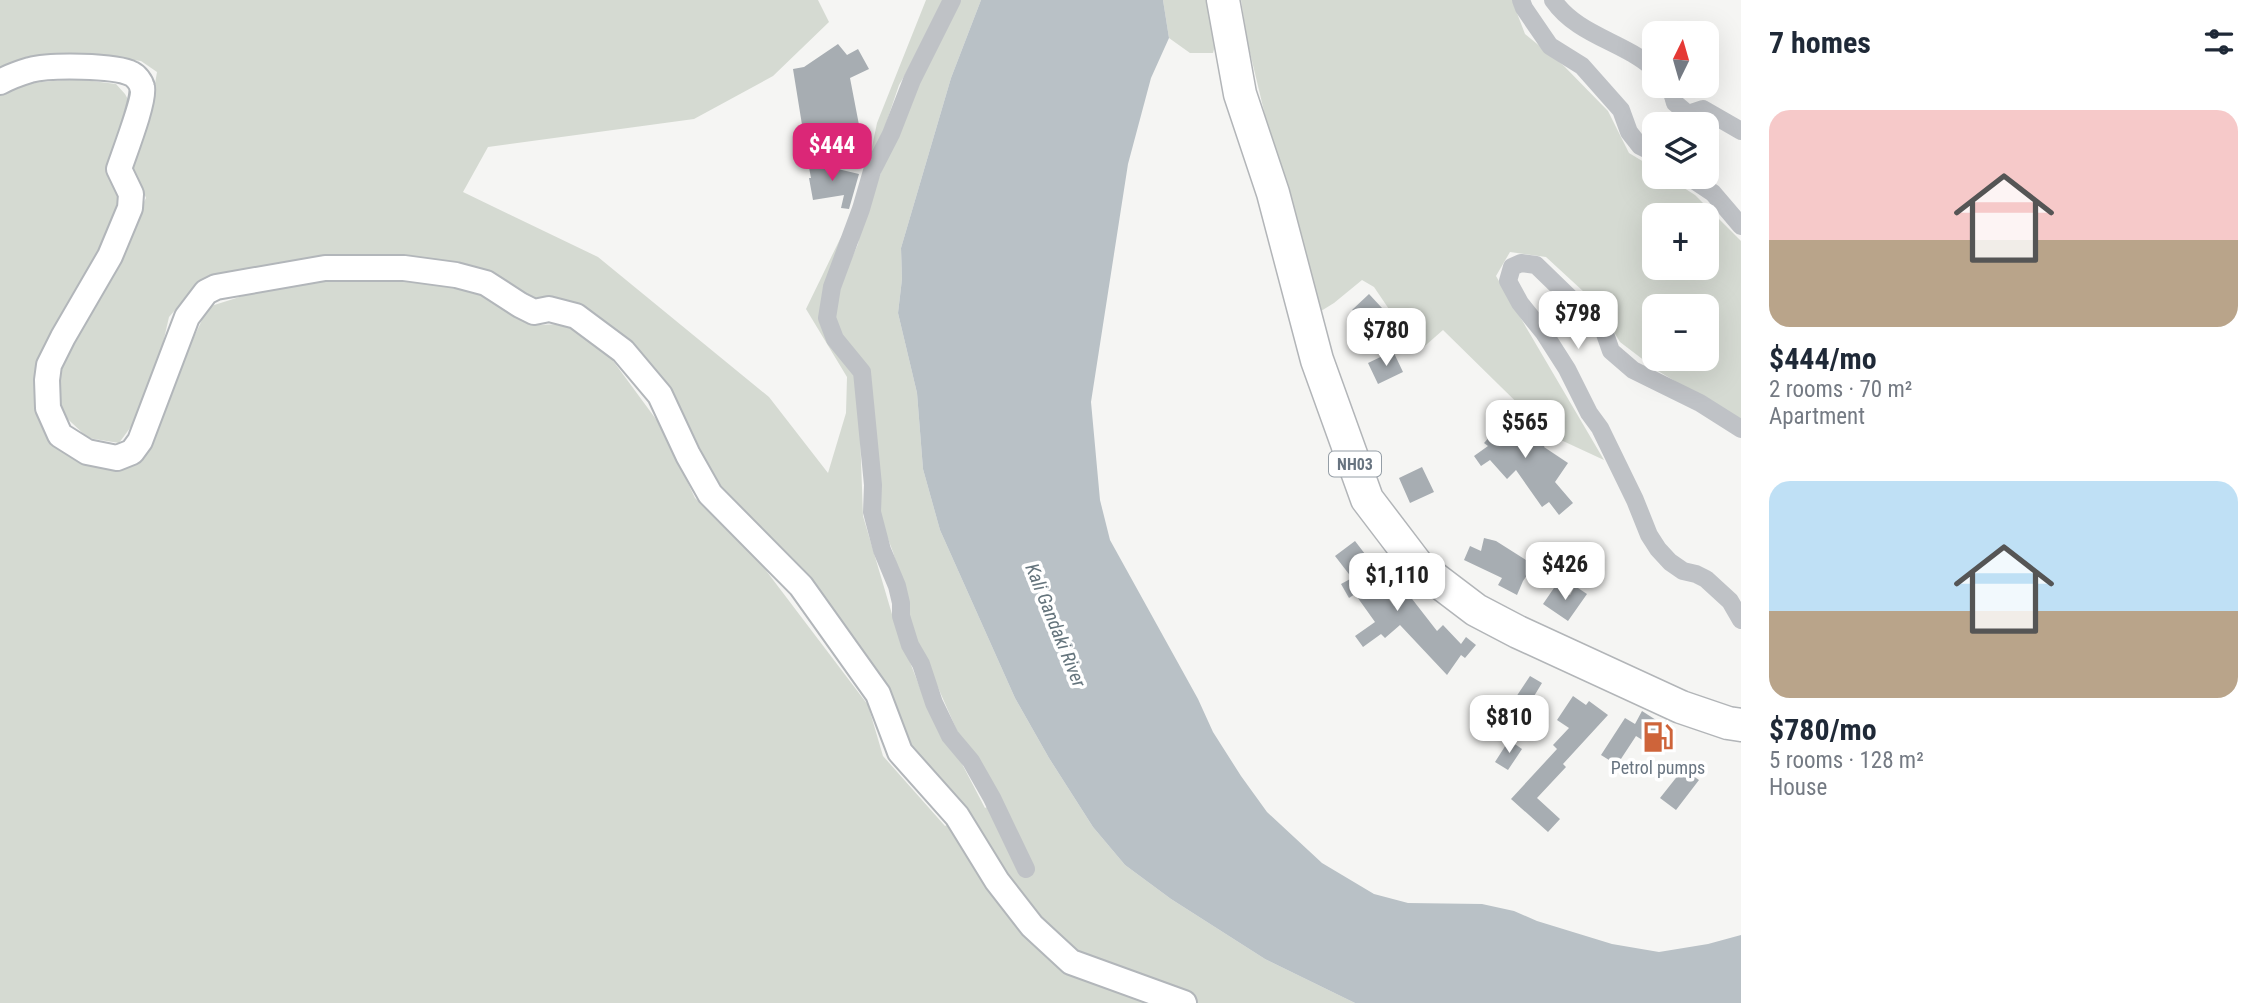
<!DOCTYPE html>
<html lang="en">
<head>
<meta charset="utf-8">
<style>
  :root { --surface:#fff; --page:#f2f2f3; --text:#1f2937; --muted:#747a83; --accent:#db2777 }
  body { margin:0; font-family:"Roboto Condensed",sans-serif; background:var(--page); color:var(--text); height:100vh; display:flex; flex-direction:column; font-size:26px; white-space:nowrap }
  * { box-sizing:border-box; margin:0 }
  p { font-size:23px; color:var(--muted) }
  .icon { flex:none; width:38px; height:38px; fill:none; stroke:currentColor; stroke-width:2; stroke-linecap:round; stroke-linejoin:round }
  .map { position:relative; flex:1; overflow:hidden }
  .side { display:flex; flex-direction:column; background:var(--surface); width:525px }
  .side>* { flex:none }
  .needle { width:46px; rotate:5deg }
  .fabs { position:absolute; left:1642px; top:21px; display:grid; gap:14px }
  .fabs a { display:grid; place-items:center; width:77px; height:77px; border-radius:14px; background:var(--surface); box-shadow:0 7px 28px #0002; font-size:35px }
  .price { position:absolute; translate:-50% -60px; padding:0 16px; border-radius:14px; background:#fff; color:#222; font-size:23px; line-height:46px; filter:drop-shadow(0 2px 4px #0008) }
  .price::after { content:''; position:absolute; left:50%; top:42px; width:21px; height:16px; margin-left:-10px; background:inherit; clip-path:polygon(0 0,100% 0,50% 100%) }
  .price.current { background:var(--accent); color:#fff }
  ul { padding:0; list-style:none }
  li { display:grid; align-content:center; gap:14px; height:371px; padding:0 28px }
  li span { display:grid; place-items:center; height:217px; border-radius:21px; color:#555 }
  li>.icon { margin-inline-start:auto }
  span .icon { width:126px; height:126px; fill:#fffc; stroke-width:1 }
  li b { font-size:30px }
  h2 { display:flex; justify-content:space-between; align-items:center; height:84px; padding:0 28px; font-size:30px }
  main { display:flex; flex:1; min-height:0 }
  .map>svg:first-child { display:block }
  .green { fill:#d5dad2; fill-rule:evenodd }
  .water { fill:#b9c1c6 }
  .building { fill:#a7adb2 }
  .lines { fill:none; stroke-linecap:round; stroke-linejoin:round }
  .secondary-casing { stroke:#b2b6ba; stroke-width:28 }
  .highway-casing { stroke:#b2b5b8; stroke-width:35 }
  .street { stroke:#bfc2c6; stroke-width:18 }
  .secondary { stroke:#fff; stroke-width:24 }
  .highway { stroke:#fff; stroke-width:32 }
  .labels { text-anchor:middle; stroke-width:7; stroke-linejoin:round; paint-order:stroke }
  .shield { fill:#fff; stroke:#959ea6; stroke-width:2 }
  .shield-label { font-size:16px; font-weight:bold; fill:#687480 }
  .poi-label { font-size:18px; fill:#687480; stroke:#fff }
  .water-label { font-size:19px; font-style:italic; fill:#64747c; stroke:#fff }
</style>
</head>
<body>
<main>
<div class="map">
<svg width="1741" height="1003" viewBox="0 0 1741 1003">
  <rect width="100%" height="100%" fill="#f5f5f3"/>
  <path class="green" d="M0 0H818L829 22 773 76 694 119 488 147 463 192 598 257 769 397 828 473 846 413 847 377 806 309 840 239 859 209 877 123 926 0H943L927 37 899 85 870 171 860 209 829 287 823 319 840 356 858 375 863 516 894 621 927 706 960 760 985 808 1001 800 958 733 911 626 906 596 893 552 880 518 871 378 862 359 850 347 835 327 837 291 858 244 862 222 908 102 957 0H981L951 78 901 248 902 279 898 313 917 393 923 469 940 530 1015 698 1049 758 1093 827 1125 865 1171 899 1265 959 1355 1003H0V94L30 83 76 79 116 84 125 94 131 105 110 160 120 191 115 214 96 262 68 307 47 349 38 384 43 412 52 438C87 457 100 470 140 457 160 406 185 357 208 307L274 286 337 279 407 276 464 289 504 303 537 325 562 324 588 337 611 358 661 426 695 498 749 548 868 705 883 756 945 826 963 817 907 751 888 693 810 580 718 485 671 389 636 346 577 305 532 298 481 272 400 259 329 257 199 283 169 317 158 365 138 417 119 443 88 438 57 409 60 367 146 198 130 162 151 107 157 72 141 61 104 56 50 60 0 75Z
    M1163 0H1210L1218 35 1213 53H1190L1169 38Z
    M1241 0H1512L1525 34 1564 66 1608 111 1629 153 1654 168V177H1667L1695 195 1741 241V420L1658 371 1620 342 1597 304 1546 257 1510 252 1496 276 1604 460 1550 435 1443 330 1418 352 1374 287 1362 280 1334 303 1313 316 1247 40ZM1654 215H1706V268H1654ZM1654 306H1706V359H1654Z"/>
  <path class="water" d="M981 0H1163L1169 38 1151 78 1128 164 1091 402 1100 500 1110 540 1198 699 1213 732 1241 776 1267 812 1322 863 1374 894 1408 903 1482 904 1514 911 1537 921 1612 944 1659 952 1708 944 1741 935V1003H1355L1265 959 1171 899 1125 865 1093 827 1049 758 1015 698 940 530 923 469 917 393 898 313 902 279 901 248 951 78Z"/>
  <path class="building" d="M838 44 847 55 858 49 869 69 850 78 864 151 808 162 793 69 804 67Z
    M808 162 859 174 849 209 841 208 844 195 813 200 809 178H811Z
    M1369 294 1382 308 1366 324 1352 310Z
    M1393 351 1403 372 1378 384 1368 363Z
    M1500 401 1513 409 1507 420 1545 445 1544 447 1568 463 1555 482 1573 503 1559 515 1549 502 1542 507 1516 470 1507 479 1490 460 1481 466 1474 456 1488 446 1484 443 1501 424 1490 418Z
    M1422 467 1434 492 1410 503 1399 478Z
    M1484 538 1496 541 1534 565 1523 581 1517 595 1498 585 1502 578 1464 560 1470 546 1481 551Z
    M1355 541 1382 576 1375 581 1394 606 1409 595 1437 631 1443 625 1461 644 1466 637 1476 645 1465 658 1461 655 1447 675 1400 625 1385 638 1381 634 1363 647 1355 636 1375 622 1355 594 1349 598 1341 584 1352 578 1335 556Z
    M1556 585 1570 595 1575 586 1587 594 1568 621 1543 604Z
    M1530 676 1542 683 1525 711 1512 703Z
    M1573 696 1586 705 1589 701 1608 715 1563 764 1566 767 1537 798 1560 819 1548 832 1511 799 1557 749 1553 745 1569 728 1557 720Z
    M1642 711 1667 727 1644 741 1636 736 1617 765 1601 755 1625 718 1635 724Z
    M1509 740 1522 749 1508 770 1495 762Z
    M1683 769 1699 780 1676 810 1660 798Z"/>
  <g class="lines">
    <defs>
      <path id="secondary" d="M0 82C9 77 20 73 30 70 49 65 115 65 132 74 136 76 141 82 142 87 146 97 124 154 119 169L131 194 130 208 110 256 63 337 49 365 47 380 48 408 60 435 87 452 117 458 132 452 140 441 187 317 206 292 216 287 325 268H404L456 275 486 283 520 305 534 312 549 309 576 316 623 351 660 395 688 455 710 494 801 586 878 694 900 752 957 816 997 881 1032 926 1071 962 1184 1003"/>
      <path id="highway" d="M1223 0 1240 94 1273 193 1317 360 1367 499 1418 566 1476 610 1518 632 1681 707 1728 723 1741 725"/>
    </defs>
    <use href="#secondary" class="secondary-casing"/>
    <use href="#highway" class="highway-casing"/>
    <path class="street" d="M952 0 912 80 891 134 872 171 861 209 832 287 827 318 835 339 862 372 873 485 872 512 882 550 897 586 901 603V616L910 645 921 664 934 703 950 736 971 761 992 798 1026 869
      M1521 0 1524 8 1550 46 1582 66 1621 110 1629 132 1640 146 1654 153
      M1553 0C1578 36 1623 41 1654 69
      M1670 86 1675 103 1688 114 1703 109 1741 131
      M1689 177 1713 193 1741 226
      M1741 429 1700 403 1633 370 1611 351 1604 331 1536 265 1521 263 1512 267 1508 281 1520 303 1544 333 1567 369 1589 413 1600 428 1635 500 1649 535 1658 549 1670 562 1683 571 1696 574 1706 579 1730 601 1741 620"/>
    <use href="#secondary" class="secondary"/>
    <use href="#highway" class="highway"/>
  </g>
  <defs>
    <symbol id="fuel-bare" viewBox="-9 -9 18 18"><path d="M-5.5-6h7V0h2V4h1.3V-2.5L3-4.5l.8-.8L6-3V5H2.5V1h-1V6h-7ZM-4.2-4.7v3.2H.2V-4.7Z" fill="#ce643a" stroke="#fff" stroke-width="2.5" paint-order="stroke"/></symbol>
  </defs>
  <g fill-rule="evenodd">
    <use href="#fuel-bare" x="1636" y="715" width="44" height="44"/>
  </g>
  <g class="labels">
    <rect class="shield" x="1329" y="451.5" width="52" height="25" rx="5"/>
    <g class="shield-label">
      <text x="1355" y="470">NH03</text>
    </g>
    <g class="poi-label">
      <text x="1658" y="774">Petrol pumps</text>
    </g>
    <g class="water-label">
      <text transform="translate(1056 625) rotate(68)" y="7">Kali Gandaki River</text>
    </g>
  </g>
</svg>
<div class="fabs">
<a><svg class="needle" viewBox="-14 -14 28 28"><path d="M0-13l5 13h-10z" fill="#e53935"/><path d="M0 13l5-13h-10z" fill="#747a83"/></svg></a>
<a><svg class="icon" aria-label="layers" viewBox="0 0 24 24"><path d="M12 4l9 5-9 5-9-5zM3 14l9 5 9-5"/></svg></a>
<a>+</a>
<a>−</a>
</div>
<b class="price current" style="left:832px;top:183px">$444</b>
<b class="price" style="left:1578px;top:351px">$798</b>
<b class="price" style="left:1386px;top:368px">$780</b>
<b class="price" style="left:1525px;top:460px">$565</b>
<b class="price" style="left:1565px;top:602px">$426</b>
<b class="price" style="left:1397px;top:613px">$1,110</b>
<b class="price" style="left:1509px;top:755px">$810</b>
</div>
<section class="side">
<h2>7 homes<svg class="icon" aria-label="filters" viewBox="0 0 24 24"><path d="M4 7h16M4 17h16"/><circle cx="9" cy="7" r="2"/><circle cx="15" cy="17" r="2"/></svg></h2>
<ul>
<li><span style="background:linear-gradient(#f6c9c9 60%,#b9a48a 0)"><svg class="icon" aria-label="home" viewBox="0 0 24 24"><path d="M3 11l9-7 9 7M6 9v11h12V9"/></svg></span><div><b>$444/mo</b><p>2 rooms · 70 m²</p><p>Apartment</p></div></li>
<li><span style="background:linear-gradient(#bfe0f5 60%,#b9a48a 0)"><svg class="icon" aria-label="home" viewBox="0 0 24 24"><path d="M3 11l9-7 9 7M6 9v11h12V9"/></svg></span><div><b>$780/mo</b><p>5 rooms · 128 m²</p><p>House</p></div></li>
</ul>
</section>
</main>
</body>
</html>
